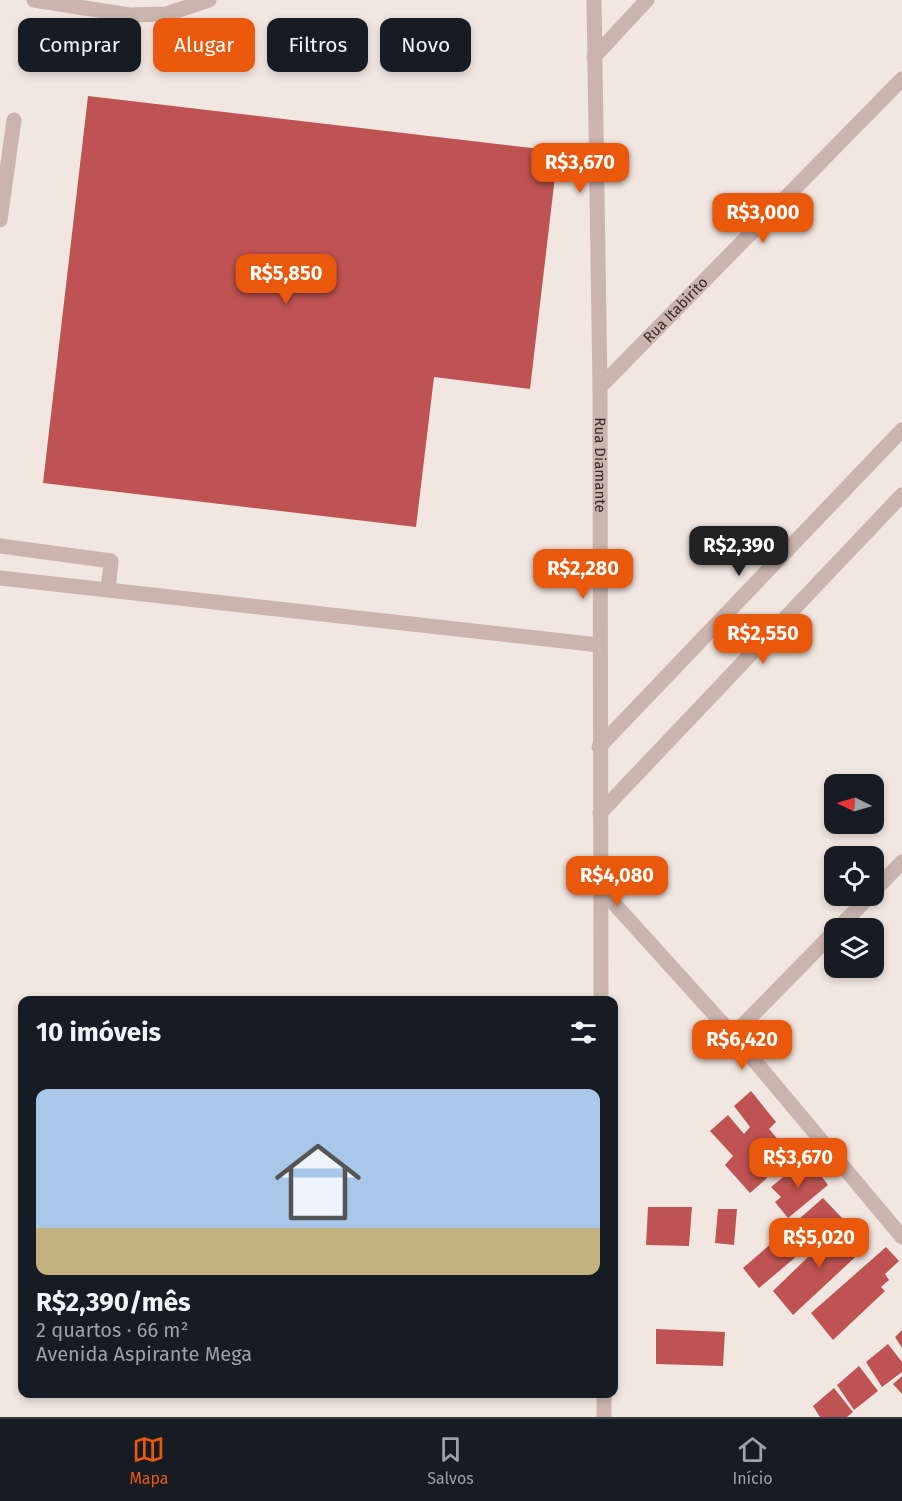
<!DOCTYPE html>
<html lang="pt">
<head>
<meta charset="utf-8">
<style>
  :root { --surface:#171b24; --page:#20242c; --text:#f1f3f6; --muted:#9ea1a6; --line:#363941; --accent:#ea580c }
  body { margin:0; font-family:"Fira Sans",sans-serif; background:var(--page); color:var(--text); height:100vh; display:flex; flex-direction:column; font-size:22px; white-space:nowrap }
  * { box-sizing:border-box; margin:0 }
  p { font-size:20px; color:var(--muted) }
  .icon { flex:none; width:33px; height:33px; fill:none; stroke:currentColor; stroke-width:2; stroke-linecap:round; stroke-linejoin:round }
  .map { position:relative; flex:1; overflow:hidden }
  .side { position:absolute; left:18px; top:996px; width:600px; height:402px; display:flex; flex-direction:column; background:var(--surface); border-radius:12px; box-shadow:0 3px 9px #0003 }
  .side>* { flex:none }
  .hud { position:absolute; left:18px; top:18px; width:600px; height:54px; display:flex; gap:12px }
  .needle { width:39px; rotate:275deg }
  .fabs { position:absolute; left:824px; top:774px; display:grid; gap:12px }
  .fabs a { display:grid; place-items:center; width:60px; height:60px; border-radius:12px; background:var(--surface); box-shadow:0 3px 9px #0003; font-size:30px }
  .price { position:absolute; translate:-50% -51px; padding:0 14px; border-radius:12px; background:var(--accent); color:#fff; font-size:20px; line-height:39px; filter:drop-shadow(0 2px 3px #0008) }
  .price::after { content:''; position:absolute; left:50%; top:36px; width:18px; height:14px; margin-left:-9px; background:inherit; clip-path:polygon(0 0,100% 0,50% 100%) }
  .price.active { background:#222; color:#fff }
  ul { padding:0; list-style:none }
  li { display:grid; align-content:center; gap:12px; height:318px; padding:0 18px }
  li span { display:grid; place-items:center; height:186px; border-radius:12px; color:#555 }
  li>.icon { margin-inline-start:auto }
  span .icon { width:108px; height:108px; fill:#fffc; stroke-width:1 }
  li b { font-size:26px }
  h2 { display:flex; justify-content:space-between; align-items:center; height:72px; padding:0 18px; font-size:26px }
  .tag { padding:0 21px; border-radius:12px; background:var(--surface); box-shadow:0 3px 9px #0003; font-size:21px; line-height:54px }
  .tag.active { background:var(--accent); color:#fff }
  .dock { display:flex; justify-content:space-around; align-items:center; height:84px; border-top:2px solid var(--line); background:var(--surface); font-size:16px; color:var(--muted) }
  .dock a { display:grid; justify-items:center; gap:3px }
  .dock .active { color:var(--accent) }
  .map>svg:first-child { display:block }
  .building { fill:#bf5353 }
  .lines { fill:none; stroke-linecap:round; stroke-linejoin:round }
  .minor { stroke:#cab4ad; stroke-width:15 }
  .labels { text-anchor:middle; stroke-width:6; stroke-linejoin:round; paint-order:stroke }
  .street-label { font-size:15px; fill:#392d2c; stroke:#faf1ee }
</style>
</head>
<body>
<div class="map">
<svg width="902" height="1417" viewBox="0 0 902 1417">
  <rect width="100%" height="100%" fill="#f2e6e1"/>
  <path class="building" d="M88 96 558 151 530 389 434 377 416 527 43 483Z
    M751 1091 776 1122 769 1129 792 1156 778 1169 763 1151 752 1161 767 1178 750 1193 725 1165 733 1156 710 1131 728 1115 744 1134 750 1127 734 1106Z
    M798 1165 803 1172 813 1165 828 1185 788 1218 775 1202 781 1197 771 1187Z
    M823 1198 842 1218 759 1288 743 1268Z
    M648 1207H692L689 1246 646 1245Z
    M718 1209H737L734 1245 715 1243Z
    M844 1222 865 1248 793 1315 773 1291Z
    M886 1247 899 1261 885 1274 889 1280 881 1287 885 1291 833 1340 811 1313Z
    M656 1329 725 1332 723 1366 656 1364Z
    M902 1330V1348L895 1337Z
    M888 1344 902 1362V1372L882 1387 866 1362Z
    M859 1366 878 1391 854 1410 837 1385Z
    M902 1376V1394L893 1384Z
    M834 1388 853 1412 847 1417H820L813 1406Z"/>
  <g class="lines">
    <g class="minor">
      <path d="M34 0 130 15 166 14 209 0"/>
      <path id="s1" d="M594 0 600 387 601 1000"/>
      <path d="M594 57 647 0"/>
      <path d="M0 220 14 120"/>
      <path id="s2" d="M600 387 902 79"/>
      <path d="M0 546 111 561 108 590"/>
      <path d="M0 578 599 645"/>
      <path d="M599 747 902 430"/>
      <path d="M600 813 902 495"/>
      <path d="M600 888 733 1035 902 1237"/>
      <path d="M873 892 902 862"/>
      <path d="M838 928 870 896"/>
      <path d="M733 1035 834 932"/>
      <path d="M604 1394V1417"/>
    </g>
  </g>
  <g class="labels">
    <g class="street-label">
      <text dy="5" stroke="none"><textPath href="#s2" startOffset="108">Rua Itabirito</textPath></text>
      <text dy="5" stroke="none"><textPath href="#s1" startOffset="465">Rua Diamante</textPath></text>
    </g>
  </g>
</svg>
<div class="fabs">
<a><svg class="needle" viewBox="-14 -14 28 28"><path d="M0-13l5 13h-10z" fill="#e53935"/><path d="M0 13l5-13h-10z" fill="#9ea1a6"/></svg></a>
<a><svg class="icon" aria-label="locate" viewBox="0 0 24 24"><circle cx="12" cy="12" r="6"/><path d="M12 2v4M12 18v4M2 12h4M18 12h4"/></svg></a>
<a><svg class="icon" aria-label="layers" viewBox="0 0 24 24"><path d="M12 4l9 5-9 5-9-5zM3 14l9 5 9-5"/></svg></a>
</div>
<b class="price" style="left:580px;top:194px">R$3,670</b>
<b class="price" style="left:763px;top:244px">R$3,000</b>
<b class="price" style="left:286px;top:305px">R$5,850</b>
<b class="price active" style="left:739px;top:577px">R$2,390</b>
<b class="price" style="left:583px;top:600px">R$2,280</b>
<b class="price" style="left:763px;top:665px">R$2,550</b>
<b class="price" style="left:617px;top:907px">R$4,080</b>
<b class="price" style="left:742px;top:1071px">R$6,420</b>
<b class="price" style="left:798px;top:1189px">R$3,670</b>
<b class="price" style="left:819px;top:1269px">R$5,020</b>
<div class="hud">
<a class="tag">Comprar</a>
<a class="tag active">Alugar</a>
<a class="tag">Filtros</a>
<a class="tag">Novo</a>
</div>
<section class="side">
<h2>10 imóveis<svg class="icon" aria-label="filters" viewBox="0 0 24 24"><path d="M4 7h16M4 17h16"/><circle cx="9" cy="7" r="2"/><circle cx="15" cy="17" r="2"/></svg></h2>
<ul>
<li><span style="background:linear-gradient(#a9c7e8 75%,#c2b280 0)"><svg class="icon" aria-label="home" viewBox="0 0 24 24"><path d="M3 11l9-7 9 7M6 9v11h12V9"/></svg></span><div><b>R$2,390/mês</b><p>2 quartos · 66 m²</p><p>Avenida Aspirante Mega</p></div></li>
</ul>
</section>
</div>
<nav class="dock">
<a class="active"><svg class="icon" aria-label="map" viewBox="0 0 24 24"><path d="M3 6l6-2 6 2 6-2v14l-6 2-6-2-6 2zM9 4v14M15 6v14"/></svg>Mapa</a>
<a><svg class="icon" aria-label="saved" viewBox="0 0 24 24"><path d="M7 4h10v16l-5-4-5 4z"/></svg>Salvos</a>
<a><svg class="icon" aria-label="home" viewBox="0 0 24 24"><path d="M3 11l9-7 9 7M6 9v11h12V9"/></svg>Início</a>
</nav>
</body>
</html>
